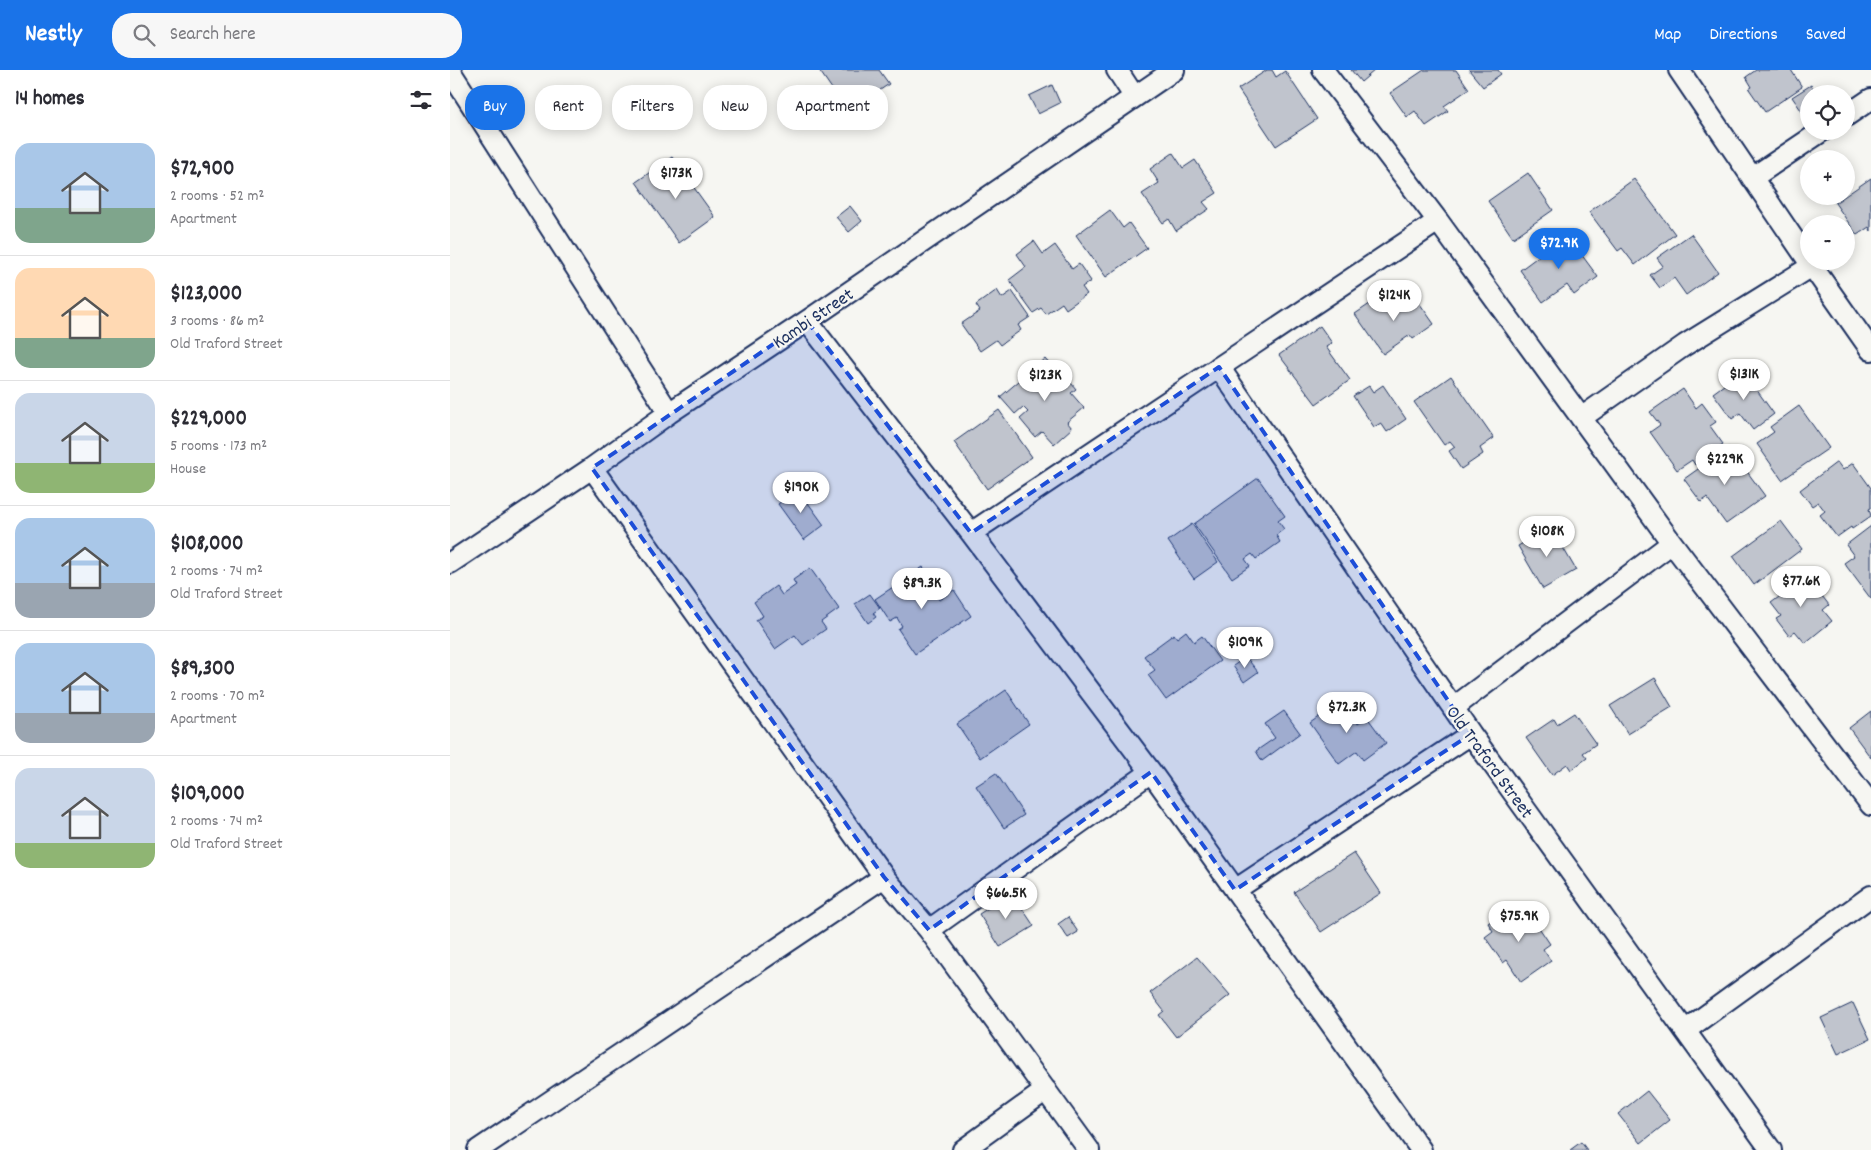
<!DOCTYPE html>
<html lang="en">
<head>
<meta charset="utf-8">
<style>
  :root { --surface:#fff; --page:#f7f7f7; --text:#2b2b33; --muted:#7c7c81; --line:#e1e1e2; --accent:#1a73e8 }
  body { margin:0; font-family:Dekko,sans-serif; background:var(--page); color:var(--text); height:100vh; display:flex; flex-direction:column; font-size:19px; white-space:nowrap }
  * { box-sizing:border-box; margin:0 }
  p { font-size:16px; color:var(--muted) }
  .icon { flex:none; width:28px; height:28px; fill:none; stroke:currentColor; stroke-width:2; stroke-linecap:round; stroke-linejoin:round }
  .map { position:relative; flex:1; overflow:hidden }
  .sheet { display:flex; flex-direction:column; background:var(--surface); width:450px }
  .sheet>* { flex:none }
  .hud { position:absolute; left:15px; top:15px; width:475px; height:45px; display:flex; gap:10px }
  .controls { position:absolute; left:1350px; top:15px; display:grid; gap:10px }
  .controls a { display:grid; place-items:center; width:55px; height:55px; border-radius:50%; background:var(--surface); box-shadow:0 2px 12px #0003; font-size:25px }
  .price { position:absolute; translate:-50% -42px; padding:0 11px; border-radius:18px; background:#fff; color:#222; font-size:16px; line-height:32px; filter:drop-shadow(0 1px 2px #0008) }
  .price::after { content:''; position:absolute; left:50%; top:30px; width:15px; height:11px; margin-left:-8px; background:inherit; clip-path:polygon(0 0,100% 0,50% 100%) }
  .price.current { background:var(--accent); color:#fff }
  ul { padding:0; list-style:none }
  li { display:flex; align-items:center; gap:15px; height:125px; padding:0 15px }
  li+li { border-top:1px solid var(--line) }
  li span { display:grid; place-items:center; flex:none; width:140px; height:100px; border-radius:15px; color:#555 }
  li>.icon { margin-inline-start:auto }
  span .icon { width:60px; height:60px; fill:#fffc; stroke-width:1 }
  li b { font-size:21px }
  h2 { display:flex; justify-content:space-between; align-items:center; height:60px; padding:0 15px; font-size:21px }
  .pill { padding:0 18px; border-radius:20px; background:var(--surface); box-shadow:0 2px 12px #0003; font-size:18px; line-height:45px }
  .pill.current { background:var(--accent); color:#fff }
  header { display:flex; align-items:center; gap:30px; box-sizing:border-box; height:70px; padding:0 25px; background:var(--accent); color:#fff }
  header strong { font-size:24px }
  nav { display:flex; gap:28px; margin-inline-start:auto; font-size:18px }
  .search { width:350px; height:45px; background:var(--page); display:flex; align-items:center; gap:12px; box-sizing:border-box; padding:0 18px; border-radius:20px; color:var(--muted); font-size:19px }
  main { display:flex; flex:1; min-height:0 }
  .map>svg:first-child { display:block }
  .building { fill:#c0c4cd; stroke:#1b2f5e }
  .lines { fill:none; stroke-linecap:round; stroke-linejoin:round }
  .minor-casing { stroke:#1b2f5e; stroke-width:24 }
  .minor { stroke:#f6f6f2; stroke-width:20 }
  .marked { fill:#1d4ed8; fill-opacity:0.2; stroke:#1d4ed8; stroke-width:4; stroke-dasharray:10 6; stroke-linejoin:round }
  .labels { text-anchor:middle; stroke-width:4.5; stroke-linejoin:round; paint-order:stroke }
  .street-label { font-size:19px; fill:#1b2f5e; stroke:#f6f6f2 }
</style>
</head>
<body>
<header>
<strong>Nestly</strong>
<div class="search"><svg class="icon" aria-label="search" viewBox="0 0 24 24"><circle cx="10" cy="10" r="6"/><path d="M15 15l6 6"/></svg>Search here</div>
<nav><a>Map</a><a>Directions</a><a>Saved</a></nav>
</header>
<main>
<section class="sheet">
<h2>14 homes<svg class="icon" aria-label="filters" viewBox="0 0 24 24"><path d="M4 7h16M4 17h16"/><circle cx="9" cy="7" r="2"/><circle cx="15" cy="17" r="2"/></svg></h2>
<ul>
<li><span style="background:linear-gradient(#a9c7e8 65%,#7fa58c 0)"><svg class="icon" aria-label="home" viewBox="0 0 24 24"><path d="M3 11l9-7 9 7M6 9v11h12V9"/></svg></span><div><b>$72,900</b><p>2 rooms · 52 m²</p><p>Apartment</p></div></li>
<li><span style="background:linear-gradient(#ffd9b3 70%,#7fa58c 0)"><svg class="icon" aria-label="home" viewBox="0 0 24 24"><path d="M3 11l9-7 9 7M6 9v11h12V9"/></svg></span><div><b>$123,000</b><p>3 rooms · 86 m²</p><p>Old Traford Street</p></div></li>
<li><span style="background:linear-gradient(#c9d6e8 70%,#8fb573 0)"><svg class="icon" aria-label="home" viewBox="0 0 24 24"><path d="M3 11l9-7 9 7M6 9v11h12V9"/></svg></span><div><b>$229,000</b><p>5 rooms · 173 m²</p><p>House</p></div></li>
<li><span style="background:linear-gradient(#a9c7e8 65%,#9aa5b1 0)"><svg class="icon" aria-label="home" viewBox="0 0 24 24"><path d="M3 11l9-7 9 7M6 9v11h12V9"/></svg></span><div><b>$108,000</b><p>2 rooms · 74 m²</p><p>Old Traford Street</p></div></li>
<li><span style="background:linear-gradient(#a9c7e8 70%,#9aa5b1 0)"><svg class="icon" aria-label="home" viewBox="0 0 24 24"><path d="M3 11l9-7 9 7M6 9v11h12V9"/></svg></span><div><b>$89,300</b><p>2 rooms · 70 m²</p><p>Apartment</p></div></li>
<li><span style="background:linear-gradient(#c9d6e8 75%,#8fb573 0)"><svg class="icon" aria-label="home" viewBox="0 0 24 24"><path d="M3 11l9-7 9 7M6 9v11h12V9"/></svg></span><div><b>$109,000</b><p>2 rooms · 74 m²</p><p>Old Traford Street</p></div></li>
</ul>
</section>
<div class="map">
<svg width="1421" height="1080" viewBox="0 0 1421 1080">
  <rect width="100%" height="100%" fill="#f6f6f2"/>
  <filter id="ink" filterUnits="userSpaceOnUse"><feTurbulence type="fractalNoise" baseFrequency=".02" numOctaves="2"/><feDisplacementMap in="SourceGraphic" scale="10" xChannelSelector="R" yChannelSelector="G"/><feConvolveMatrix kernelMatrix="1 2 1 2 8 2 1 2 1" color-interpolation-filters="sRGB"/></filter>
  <g filter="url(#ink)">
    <path class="building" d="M369 0H429L439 14 398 42Z
      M817 0H822L826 7 835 1 867 49 826 76 788 19Z
      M901 0H925L911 12Z
      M974 0H1006L1019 19 994 36 998 41 976 56 965 41 957 47 940 23Z
      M1019 0H1048L1051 4 1033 17Z
      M1306 0H1341L1352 17 1315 42 1299 19 1302 17 1296 7Z
      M602 15 610 33 588 44 579 26Z
      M1361 15 1367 24H1359V39L1353 43 1342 27Z
      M348 16 359 28 363 24 366 28 350 42 335 27Z
      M723 83 733 98 745 90 767 123 753 132 759 139 726 161 719 149 713 153 692 124 709 113 700 99Z
      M222 87 265 147 229 173 186 112Z
      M1078 103 1103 140 1063 168 1038 131Z
      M1421 108V161L1419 157 1407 165 1385 133Z
      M1184 109 1225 164 1185 195 1172 178 1168 181 1139 142Z
      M400 136 412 151 399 162 386 147Z
      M660 140 673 158 679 153 697 178 656 207 626 165Z
      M1241 164 1268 202 1236 225 1224 208 1210 218 1200 205 1213 196 1207 188Z
      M1117 165 1148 207 1124 225 1117 215 1093 232 1070 200Z
      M584 171 593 184 605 175 622 199 629 194 641 211 632 217 637 224 616 239 612 233 596 244 591 238 583 243 559 210 576 197 567 184Z
      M547 220 552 228 562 221 580 247 568 255 571 260 550 275 546 270 530 281 511 254 530 241 526 235Z
      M963 224 984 254 963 269 960 265 933 284 905 244 930 227 940 241Z
      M870 256 882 273 876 277 900 310 866 334 829 285Z
      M595 289 609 305 612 302 626 319 621 323 634 338 617 352 622 358 604 374 592 361 585 367 570 349 578 342 573 337 565 344 550 327Z
      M1293 301 1324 344 1303 360 1290 343 1282 349 1263 323Z
      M1001 306 1044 368 1030 378 1033 384 1011 399 999 381 1005 377 1000 371 994 375 964 332Z
      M933 315 956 349 937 362 931 353 924 357 903 326 919 316 923 322Z
      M1233 319 1246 338 1252 333 1266 352 1260 356 1273 374 1245 395 1242 390 1227 400 1200 362 1210 355 1200 342Z
      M1349 336 1379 378 1332 410 1307 374 1324 362 1320 357Z
      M549 340 582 387 537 419 504 372Z
      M1279 377 1315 426 1276 454 1257 428 1251 432 1234 409Z
      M1387 392 1393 400 1403 393 1421 418V438L1419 439 1421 446 1402 459 1401 457 1387 467 1370 445 1375 441 1368 432 1362 436 1350 420Z
      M808 408 835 446 828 451 834 459 826 465 830 472 806 489 802 484 795 489 800 496 782 508 744 454Z
      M348 419 374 455 354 470 328 434Z
      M1331 451 1352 479 1304 515 1283 486Z
      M742 454 768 492 744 509 718 471Z
      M1421 456V529L1394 493 1404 486 1396 475Z
      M1101 457 1126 500 1093 519 1068 476Z
      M473 497 481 508 477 511 489 530 504 520 521 546 465 584 448 559 452 556 447 548 440 552 425 529Z
      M360 498 389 539 371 552 376 559 353 575 345 565 325 579 306 550 313 546 304 532 326 516 332 525 346 515 343 510Z
      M1348 501 1363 520 1366 518 1379 535 1373 540 1382 551 1355 573 1345 561 1339 566 1326 549 1331 546 1321 533 1333 524 1328 517Z
      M420 524 430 538 423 543 426 547 418 553 405 534Z
      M736 561 744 572 752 566 770 591 716 630 698 605 705 600 694 586 724 564 727 568Z
      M796 587 808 602 794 612 783 596Z
      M1205 608 1222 637 1178 664 1160 636Z
      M556 620 579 654 530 688 507 654Z
      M891 631 908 654 917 647 936 673 913 690 907 681 889 694 860 653Z
      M834 641 850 663 812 691 806 681 825 668 815 654Z
      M1421 641V688L1399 658Z
      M1124 643 1146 674 1133 683 1137 688 1121 700 1117 694 1102 705 1076 668 1104 649 1107 654Z
      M546 703 574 745 554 758 526 716Z
      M904 783 931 823 871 862 844 822Z
      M562 823 584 856 550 877 529 844Z
      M1059 839 1066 849 1078 841 1100 874 1093 879 1101 891 1071 912 1057 890 1053 893 1035 867 1043 861 1038 853Z
      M618 847 628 862 618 868 608 854Z
      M747 887 780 925 726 967 709 945 714 941 700 923Z
      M1403 933 1420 969 1388 984 1371 948Z
      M1197 1021 1220 1050 1191 1073 1168 1044Z
      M1131 1072 1137 1080H1120Z"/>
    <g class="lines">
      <defs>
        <path id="minor" d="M667 0 684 26
          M873 0 988 151 1222 473 1421 735
          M1229 0 1362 196 1421 280
          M0 1 219 343
          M1396 46 1421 29
          M1302 108 1372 61
          M357 251 521 463 701 702 971 1080
          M769 297 1021 664 1321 1080
          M1131 348 1235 275 1362 196
          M142 398 434 807 479 860 639 1080
          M521 463 988 151
          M0 493 142 398 219 343 357 251 724 0
          M1003 638 1222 473
          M785 820 1021 664
          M479 860 701 702
          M1236 960 1421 826
          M28 1080 434 807
          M513 1080 596 1020"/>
      </defs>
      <use href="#minor" class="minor-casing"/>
      <use href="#minor" class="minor"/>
    </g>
  </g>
  <path class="marked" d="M357 251 521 463 769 297 1021 664 785 820 701 702 479 860 434 807 142 398Z"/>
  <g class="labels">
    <g class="street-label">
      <text transform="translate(362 247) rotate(-34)" y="7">Kambi Street</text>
      <text transform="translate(1041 691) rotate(54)" y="7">Old Traford Street</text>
    </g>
  </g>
</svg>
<div class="controls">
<a><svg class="icon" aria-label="locate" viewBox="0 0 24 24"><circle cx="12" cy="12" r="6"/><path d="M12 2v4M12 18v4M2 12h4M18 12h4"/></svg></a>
<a>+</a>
<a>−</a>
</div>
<b class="price" style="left:226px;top:130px">$173K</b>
<b class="price current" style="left:1109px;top:200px">$72.9K</b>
<b class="price" style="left:944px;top:252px">$124K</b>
<b class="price" style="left:1294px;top:331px">$131K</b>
<b class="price" style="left:595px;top:332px">$123K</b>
<b class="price" style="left:1275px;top:416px">$229K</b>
<b class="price" style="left:351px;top:444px">$190K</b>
<b class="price" style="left:1097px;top:488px">$108K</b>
<b class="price" style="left:1351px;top:538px">$77.6K</b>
<b class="price" style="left:472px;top:540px">$89.3K</b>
<b class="price" style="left:795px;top:599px">$109K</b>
<b class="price" style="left:897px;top:664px">$72.3K</b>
<b class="price" style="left:556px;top:850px">$66.5K</b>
<b class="price" style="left:1069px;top:873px">$75.9K</b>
<div class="hud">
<a class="pill current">Buy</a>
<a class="pill">Rent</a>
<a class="pill">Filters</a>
<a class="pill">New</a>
<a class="pill">Apartment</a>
</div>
</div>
</main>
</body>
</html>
